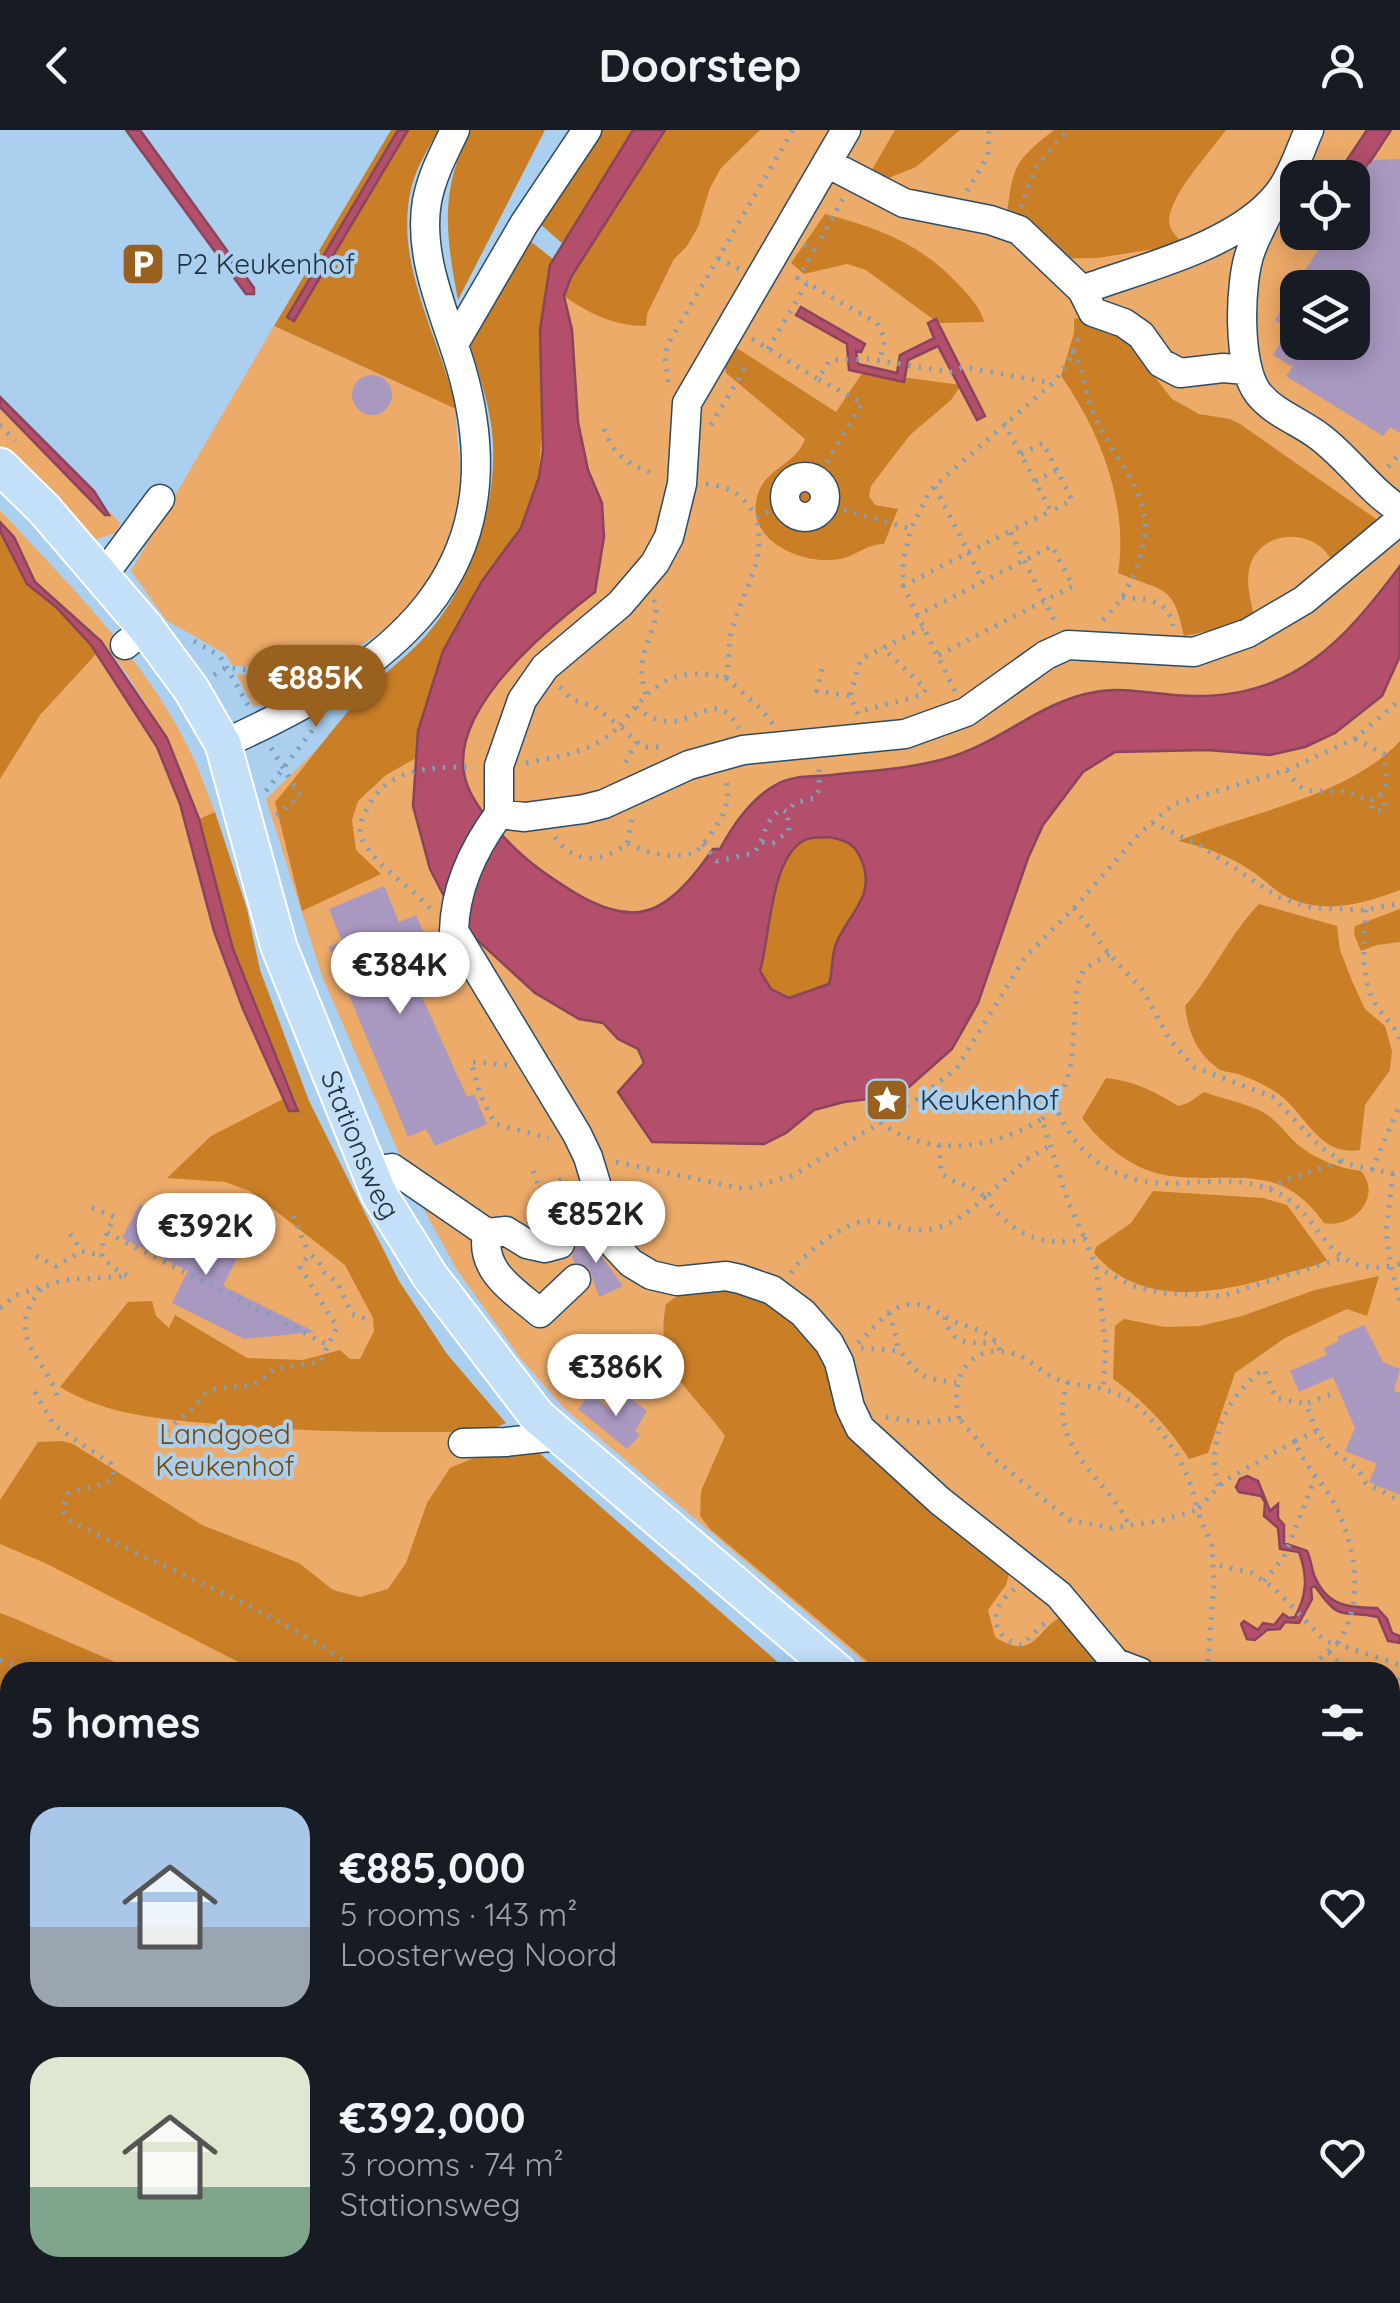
<!DOCTYPE html>
<html lang="en">
<head>
<meta charset="utf-8">
<style>
  :root { --surface:#171b24; --page:#20242c; --text:#f1f3f6; --muted:#9ea1a6; --accent:#99601e }
  body { margin:0; font-family:Quicksand,sans-serif; background:var(--page); color:var(--text); height:100vh; display:flex; flex-direction:column; font-size:38px; white-space:nowrap }
  * { box-sizing:border-box; margin:0 }
  p { font-size:32px; color:var(--muted) }
  .icon { flex:none; width:55px; height:55px; fill:none; stroke:currentColor; stroke-width:2; stroke-linecap:round; stroke-linejoin:round }
  .map { position:relative; flex:1; overflow:hidden }
  .sheet { position:absolute; left:0px; top:1532px; width:1400px; height:642px; display:flex; flex-direction:column; background:var(--surface); border-radius:30px 30px 0 0; box-shadow:0 5px 25px #0003 }
  .sheet>* { flex:none }
  .buttons { position:absolute; left:1280px; top:30px; display:grid; gap:20px }
  .buttons a { display:grid; place-items:center; width:90px; height:90px; border-radius:20px; background:var(--surface); box-shadow:0 5px 25px #0003; font-size:50px }
  .price { position:absolute; translate:-50% -85px; padding:0 22px; border-radius:35px; background:#fff; color:#222; font-size:32px; line-height:65px; filter:drop-shadow(0 2px 5px #0008) }
  .price::after { content:''; position:absolute; left:50%; top:60px; width:30px; height:22px; margin-left:-15px; background:inherit; clip-path:polygon(0 0,100% 0,50% 100%) }
  .price.on { background:var(--accent); color:#fff }
  ul { padding:0; list-style:none }
  li { display:flex; align-items:center; gap:30px; height:250px; padding:0 30px }
  li span { display:grid; place-items:center; flex:none; width:280px; height:200px; border-radius:30px; color:#555 }
  li>.icon { margin-inline-start:auto }
  span .icon { width:120px; height:120px; fill:#fffc; stroke-width:1 }
  li b { font-size:42px }
  h2 { display:flex; justify-content:space-between; align-items:center; height:120px; padding:0 30px; font-size:42px }
  header { display:flex; justify-content:space-between; align-items:center; height:130px; padding:0 30px; background:var(--surface); font-size:45px; font-weight:700 }
  .map>svg:first-child { display:block }
  .green { fill:#edab69; fill-rule:evenodd }
  .forest { fill:#ca7f27 }
  .water { fill:#b34e6b; stroke:#88455d; stroke-width:2.5; fill-rule:evenodd }
  .building { fill:#a998c0; fill-rule:evenodd }
  .lines { fill:none; stroke-linecap:round; stroke-linejoin:round }
  .minor-casing { stroke:#2c4d68; stroke-width:31 }
  .major-casing { stroke:#fff; stroke-width:39 }
  .path { stroke:#819fb9; stroke-width:5; stroke-dasharray:2.5 8; stroke-linecap:butt }
  .minor { stroke:#fff; stroke-width:28 }
  .major { stroke:#c4e0f8; stroke-width:35 }
  .labels { text-anchor:middle; stroke-width:8; stroke-linejoin:round; paint-order:stroke }
  .poi-label { font-size:28px; fill:#22313d; stroke:#aacfef; text-anchor:start }
  .street-label { font-size:28px; fill:#22313d; stroke:#aacfef }
  .park-label { font-size:28px; fill:#7a4806; stroke:#aacfef }
</style>
</head>
<body>
<header><svg class="icon" aria-label="back" viewBox="0 0 24 24"><path d="M15 5l-7 7 7 7"/></svg>Doorstep<svg class="icon" aria-label="person" viewBox="0 0 24 24"><circle cx="12" cy="8" r="4"/><path d="M4 21q1-7 8-7t8 7"/></svg></header>
<div class="map">
<svg width="1400" height="2173" viewBox="0 0 1400 2173">
  <rect width="100%" height="100%" fill="#aacfef"/>
  <path class="green" d="M646 0H1400V1980L1390 1979V1542H876L564 1278 521 1229 457 1140 421 1074 322 846 266 669 445 494 513 333 515 195ZM1298 48H1352V102H1298ZM1298 158H1352V212H1298Z
    M274 196 456 279C455 307 463 333 459 363 442 479 350 555 232 535L225 524 166 490 131 441Z
    M0 277 105 385 110 382 120 393 118 399 131 398 88 412 0 321Z
    M0 380C67 453 144 527 188 617 199 638 206 660 215 682L199 689 262 904 460 1276 763 1542H10V2165H1390L1400 2173H0V416L32 445 14 407 0 392ZM88 497C126 534 169 608 187 657Z
    M342 536 302 559 256 576H253L236 544 291 547Z"/>
  <path class="forest" d="M391 0H398L288 187 295 190 408 0H438C429 18 417 36 412 55 392 133 440 206 456 279L274 196Z
    M471 0H545L458 170C446 107 439 59 471 0Z
    M584 0H633L563 114 538 92Z
    M665 0H760L721 38 710 58 698 97 687 116 674 129 647 184 646 196C614 196 590 184 564 166L571 147Z
    M895 0H960L916 37 881 51 869 45Z
    M1054 0H1226C1212 20 1162 73 1170 96 1172 103 1179 109 1185 114L1098 128 1043 129 1007 85C1013 35 1014 32 1054 0Z
    M825 84C876 97 921 114 957 153 968 164 981 178 984 192L941 193 934 190 866 140 847 134 804 144 791 133Z
    M525 107 553 129 550 135 539 347 521 398 482 451 443 521 418 601 416 628 386 645 358 671 352 690 356 720 381 744 302 781 275 672C305 637 331 599 362 566 384 542 413 523 433 497 473 447 496 377 493 313 491 273 476 240 467 202Z
    M1088 187 1118 200 1172 269 1199 284 1230 289 1240 294 1379 391 1334 432C1329 427 1324 418 1318 415 1293 398 1255 408 1249 440 1246 456 1251 471 1254 486L1223 498 1184 506C1173 453 1164 462 1118 443 1129 375 1100 301 1061 246L1074 203V189Z
    M732 215 836 282 863 242 961 255 951 270 910 305 871 356 869 366 875 375 898 379 884 414C866 414 856 426 840 429 802 436 740 409 759 361 768 338 797 333 805 309L726 243 725 235Z
    M0 401 27 454 56 477 97 523 40 585 0 649Z
    M1400 611V760C1363 774 1325 785 1287 767 1276 762 1266 751 1256 744 1232 727 1207 717 1178 711 1247 683 1350 666 1400 611Z
    M215 682 247 779 260 840 309 971 399 1151 447 1224 506 1293 486 1302C395 1302 306 1303 216 1294 162 1289 108 1286 60 1257L128 1172 152 1171 156 1186 169 1198 175 1185 247 1228 303 1230 340 1220 350 1229H360L374 1201 373 1188 345 1135 250 1061 225 1052 167 1048 211 1006 283 969 289 981 298 977 233 819 199 689Z
    M828 707C847 710 857 715 863 734 875 767 847 786 836 814 831 827 833 841 830 854L789 868 771 859 760 841C770 808 770 727 805 710 811 707 821 708 828 707Z
    M1259 774 1337 796 1340 820 1352 851 1365 879 1385 896 1392 921 1390 940 1365 975 1360 1020C1320 1027 1306 985 1280 965 1268 956 1252 949 1238 944 1231 942 1221 942 1216 937 1195 921 1188 900 1185 876 1213 844 1229 805 1259 774Z
    M1400 779V812L1377 815 1361 821 1354 804 1355 796Z
    M1106 948C1134 951 1154 961 1178 976L1188 973 1204 962C1223 969 1245 973 1263 982 1278 991 1285 1003 1297 1014 1315 1029 1338 1038 1361 1041 1383 1067 1353 1099 1324 1093 1280 1030 1235 1054 1171 1046 1135 1042 1103 1016 1082 988Z
    M1153 1061 1263 1068 1287 1075 1327 1130C1315 1137 1297 1140 1283 1144 1221 1163 1141 1180 1094 1123L1096 1117 1131 1093Z
    M1379 1146 1367 1186 1347 1179 1285 1208 1235 1243 1208 1323 1189 1329C1168 1296 1145 1272 1113 1249L1115 1196 1124 1189 1165 1197 1200 1196 1242 1186 1315 1160Z
    M730 1156 762 1165 795 1190 824 1233 843 1285 1010 1440 1006 1455 988 1480 995 1507C1037 1534 1036 1495 1066 1485L1113 1542H880L710 1399 700 1386 701 1361 725 1306C691 1258 653 1241 666 1174L690 1157Z
    M62 1311 73 1314 202 1395 299 1433 333 1460 360 1467 388 1459 406 1433 427 1373 450 1338 488 1322 537 1321 789 1542H258L45 1433 0 1414V1370L38 1312Z
    M0 1483 11 1487 138 1542H10V1603L0 1599Z
    M1390 1591 1400 1594V1821L1390 1808Z
    M0 1719 10 1725V2037L0 2030Z
    M1390 1842 1400 1856V1977L1393 1981 1390 1978Z
    M1390 2053 1400 2061V2173H1001L1003 2165H1390Z
    M0 2066 10 2073V2165H141L153 2173H0Z
    M194 2165H898L892 2173H205Z"/>
  <path class="water" d="M126 0H140L254 158V164H246Z
    M398 0H408L294 191 287 187Z
    M633 0H665L571 147 564 166 572 200 578 292 588 340 602 373 604 407 595 462C548 498 448 580 465 648 473 680 516 722 542 741 568 759 605 786 639 782 670 779 697 742 713 719H720C733 695 753 666 779 653 795 645 814 647 831 645 868 641 908 639 944 629 998 615 1040 571 1095 562 1126 556 1161 566 1193 566 1293 568 1344 511 1400 436V526L1382 566 1335 603 1305 617 1270 625 1207 620 1115 622 1083 642 1043 695 1028 728 978 873 952 919 909 957 884 967 844 972 814 980 786 1003 764 1014 652 1012 618 962 644 933 638 919 618 909 603 893 579 889 535 863 475 808 445 768 430 739 413 676 418 601 443 521 482 451 521 398 539 347 543 321 540 200 550 135ZM828 707C847 710 857 715 863 734 875 767 847 786 836 814 831 827 833 841 829 854L789 868 771 859 760 841C770 808 770 727 805 710 811 707 821 708 828 707Z
    M1367 0H1391L1366 38 1363 55 1353 71 1352 48H1335Z
    M801 177 865 214 861 222 856 221 858 234 897 243 900 225 934 208 928 193 936 189 985 286 977 290 938 216 908 230 904 252 849 240 847 214 796 185Z
    M0 267 94 361 109 385H105L0 277Z
    M0 392 14 407 35 452 101 511 167 608 199 689 233 819 298 981H289L243 879 214 801 180 674 157 617 91 515 56 477 27 454 0 401Z
    M1247 1346 1258 1351 1270 1381 1278 1374V1388L1284 1395V1413L1307 1421C1311 1429 1311 1437 1314 1445 1327 1477 1348 1477 1377 1478L1387 1489 1392 1503 1400 1506V1513L1388 1511 1378 1487C1341 1479 1341 1494 1315 1456L1311 1458 1312 1469 1299 1493 1285 1492 1280 1499 1267 1500 1255 1510 1247 1509 1241 1494 1244 1491 1258 1500 1263 1493 1274 1495 1283 1484 1289 1488 1295 1487C1307 1465 1308 1446 1299 1422L1280 1419 1278 1398 1264 1386 1265 1372 1261 1366 1239 1362 1236 1357 1240 1349Z"/>
  <path class="building" d="M1400 29V303L1390 297 1383 306 1286 246 1293 237 1273 225 1289 199 1275 190 1329 102H1352V74H1364L1362 46 1368 35 1374 30ZM1298 158H1352V212H1298Z
    M352 265a20 20 0 1 1 40 0a20 20 0 1 1-40 0Z
    M384 756 399 792 416 785 428 813 410 821 423 851 419 860 467 967 474 964 487 994 435 1016 426 999 408 1007 329 817 342 811 329 779Z
    M140 1074 239 1124 223 1156 315 1202 244 1209 172 1173 188 1141 122 1108Z
    M594 1106 602 1127 623 1156 599 1167 589 1138 574 1132 572 1127 577 1114Z
    M1364 1195 1383 1232 1400 1239 1394 1261 1400 1263V1365L1369 1352 1377 1334 1345 1321 1355 1298 1333 1247 1299 1262 1290 1241 1327 1225 1324 1218 1339 1211 1337 1207Z
    M591 1264 612 1281 627 1266 647 1281 635 1301 640 1305 627 1319 578 1279Z"/>
  <g class="lines">
    <defs>
      <path id="minor" d="M827 33 904 73 990 90 1019 100 1082 160 1093 182 1124 193 1141 205 1161 233 1180 243 1223 238 1246 240
        M1278 64C1269 82 1258 101 1251 120 1239 151 1237 236 1258 263 1273 283 1301 292 1320 307 1349 329 1369 360 1400 380
        M1082 160C1141 138 1236 117 1278 64 1292 47 1300 20 1309 0
        M454 214 524 94 587 0
        M785 367a20 20 0 1 1 40 0a20 20 0 1 1-40 0Z
        M102 447 160 369
        M125 515 146 498
        M223 614C390 539 520 446 462 241 447 188 417 128 427 71 432 45 444 23 455 0
        M499 684V636L522 570 545 537 620 474 655 433 669 407 682 354 687 273 846 0
        M370 1041 392 1038 487 1103 506 1101 527 1114 545 1118 560 1114
        M487 1103C480 1141 513 1160 540 1183L576 1149
        M463 1313 506 1312 558 1306
        M1140 1542 1116 1533 1059 1465 940 1371 860 1298 850 1277 839 1232 829 1213 803 1183 772 1160 740 1149 726 1146 677 1151 651 1145 631 1133 615 1116 588 1027 577 1004 454 801C455 758 474 718 499 684L525 687 584 679 604 674 689 635 743 620 905 604 966 582 1046 525 1068 515 1194 522 1248 503 1304 470 1400 390
        M1390 1820 1400 1833"/>
      <g id="major">
        <path id="s1" d="M0 336 44 379 146 498 191 559 223 614 279 817 379 1064 430 1146 537 1286 838 1542"/>
        <path d="M1390 2008 1400 2016"/>
      </g>
    </defs>
    <use href="#minor" class="minor-casing"/>
    <use href="#major" class="major-casing"/>
    <path class="path" d="M967 61 988 25 989 0
      M1021 77 1035 38 1067 0
      M821 108 844 67
      M804 115 814 120 798 148 807 153
      M718 128 739 139
      M752 209 818 249 830 230 869 229 950 242 963 237 1051 253
      M768 219 807 153 877 193 885 209 880 229
      M1073 221C1085 241 1085 266 1095 287 1123 346 1164 371 1135 442 1127 461 1116 479 1100 492
      M668 252 665 227 667 216 793 0
      M1004 293 1051 381 1010 401 1055 492
      M0 295 15 311
      M711 295 745 238 738 234
      M604 299C614 327 630 335 657 345
      M1021 324 1043 313 1072 370 1052 381
      M1388 337 1400 323
      M816 350 862 273 818 249
      M1035 351 1057 340
      M706 354C731 357 744 365 756 387L786 374
      M935 357 983 451
      M824 374 911 399
      M903 456 1010 401
      M1122 468C1146 468 1168 469 1173 496
      M916 486 1052 416 1073 456 937 526
      M194 511 220 526 249 577
      M822 539 817 561 850 566
      M214 545 227 537 272 544 304 541
      M726 548 760 578 773 594
      M560 557 571 569 595 577 620 596C650 556 674 534 726 548 730 529 727 511 734 493 746 455 767 428 756 387
      M955 561 903 456V430L911 399 930 360 1054 252 1071 227 1080 203
      M646 564C630 518 664 502 654 470
      M636 577C647 586 660 593 674 591 699 589 719 561 739 598
      M865 580 922 565 926 559 882 517
      M858 584 850 566 861 529 923 498
      M1355 609 1384 624 1387 652 1380 665
      M637 612 642 617H662
      M271 618 300 665 275 687
      M526 633C561 626 594 622 620 596L637 612 624 635
      M1287 640C1303 667 1310 660 1338 661 1350 661 1359 667 1370 671L1380 665 1384 668 1385 678 1382 681 1372 680 1370 671
      M266 661 314 598
      M1152 693 1201 716 1278 767 1313 778 1366 780 1400 773
      M555 707C573 735 604 733 627 713 648 724 671 729 695 723 713 702 734 679 726 650
      M762 712 773 713 789 701 787 682
      M627 713 632 689
      M703 714 717 731 754 723C767 705 762 694 781 679L787 682 795 673 815 668 819 660V638
      M430 778C409 755 378 738 363 711 357 700 361 691 366 681 386 636 433 637 475 637
      M1074 778 1109 824 1142 859 1169 909 1194 937 1273 967 1319 1016 1347 1034 1400 1045
      M1366 780C1364 812 1359 849 1377 877 1386 889 1395 896 1400 910
      M1109 824 1084 839 1077 855 1072 929 1067 951 1055 975C1078 1032 1122 1057 1183 1053 1216 1051 1243 1048 1274 1061 1324 1083 1323 1147 1391 1136L1386 1102 1393 1043
      M507 935 471 932 480 964 495 994 549 1008
      M1042 989 1055 975
      M880 992C928 1029 993 1019 1042 989L1067 1069 1085 1109
      M939 1015 941 1043C955 1056 973 1053 985 1068L1026 1030 1051 1015
      M616 1032 744 1059 792 1046 911 974 957 938 1025 827 1074 778 1139 704 1174 674 1287 640 1354 609 1400 570
      M1372 1040 1400 974
      M533 1041 546 1076
      M540 1059 569 1046
      M1270 1059C1289 1045 1319 1041 1341 1031
      M293 1086 309 1124
      M107 1103 328 1215
      M70 1104 82 1121 102 1126
      M36 1126 56 1136 82 1121
      M1400 1134 1391 1136 1400 1172
      M1096 1137 1133 1156 1161 1163 1222 1166 1342 1128
      M791 1143C803 1124 845 1091 868 1091 891 1091 905 1104 931 1099 953 1095 968 1082 985 1068 1013 1104 1039 1118 1085 1109L1096 1137 1106 1217 1103 1258
      M41 1159C1 1209 48 1227 59 1272
      M0 1178 16 1165 64 1150 128 1146 112 1137 102 1126 103 1112 114 1087 88 1076
      M889 1183 897 1210V1221
      M945 1187C951 1216 970 1214 996 1212
      M858 1213C871 1202 883 1183 899 1177 920 1169 933 1180 949 1189 968 1200 992 1197 1000 1221
      M861 1218 900 1221C920 1247 924 1250 956 1252
      M1068 1252C1044 1316 1106 1346 1129 1395
      M35 1262 54 1295 111 1334 114 1347C104 1357 83 1357 69 1363L62 1380 69 1390C165 1440 272 1478 360 1542
      M886 1287 923 1293 959 1288C949 1249 969 1210 1015 1224 1030 1229 1041 1242 1055 1248 1074 1257 1096 1255 1115 1263 1154 1278 1192 1340 1197 1380L1159 1391 1111 1398 1069 1390 991 1326 959 1288
      M166 1300 189 1282 207 1262 217 1258 249 1256 259 1252 274 1239 320 1232 337 1197 300 1137 309 1124 318 1130 323 1142 337 1152 352 1184 369 1190
      M1317 1301 1306 1274 1336 1262
      M1295 1311 1317 1301C1331 1327 1357 1331 1366 1353L1400 1371
      M1218 1356C1206 1309 1226 1267 1264 1239L1276 1268 1306 1274
      M1264 1451 1284 1427 1315 1348
      M1014 1459C1009 1464 1001 1471 998 1478 990 1496 1004 1513 1022 1515L1048 1490
      M1329 1522 1347 1542
      M0 1530 31 1542
      M1207 1542 1214 1455 1212 1416 1197 1380 1224 1351 1295 1311C1302 1333 1321 1350 1333 1371 1356 1415 1366 1472 1337 1514L1325 1511 1275 1459 1252 1443 1213 1434
      M1304 1542 1337 1514 1400 1535
      M1400 1548 1390 1581 1391 1605 1400 1612
      M1390 1666 1393 1662 1391 1605
      M0 1679 10 1681
      M1390 1736 1400 1741
      M1390 1777 1400 1775
      M0 1791 10 1799
      M0 1997 10 2005
      M1390 2045 1400 2053
      M0 2057 10 2065
      M0 2118 10 2102
      M1390 2149 1400 2154
      M154 2165 165 2173
      M238 2165 249 2173
      M563 2165 565 2173
      M581 2165 587 2173
      M803 2165 818 2173
      M1192 2165 1194 2173
      M363 2173 373 2165
      M904 2173 909 2165
      M992 2173 993 2165"/>
    <use href="#minor" class="minor"/>
    <use href="#major" class="major"/>
  </g>
  <defs>
    <symbol id="parking-square" viewBox="-11 -11 22 22"><rect x="-9" y="-9" width="18" height="18" rx="4" fill="#99601e" stroke="#aacfef"/><path d="M-3.5-5.5H1a3.5 3.5 0 0 1 0 7H-1V5.5H-3.5ZM-1-3.4V-.6H.8a1.4 1.4 0 0 0 0-2.8Z" fill="#fff"/></symbol>
    <symbol id="sight-square" viewBox="-11 -11 22 22"><rect x="-9" y="-9" width="18" height="18" rx="4" fill="#99601e" stroke="#aacfef"/><path d="M0-6L1.8-2.2L6-1.7L2.9 1.2L3.7 5.4L0 3.3L-3.7 5.4L-2.9 1.2L-6-1.7L-1.8-2.2Z" fill="#fff"/></symbol>
  </defs>
  <g fill-rule="evenodd">
    <use href="#parking-square" x="118" y="109" width="50" height="50"/>
    <use href="#sight-square" x="862" y="945" width="50" height="50"/>
  </g>
  <g class="labels">
    <g class="poi-label">
      <text x="176" y="144">P2 Keukenhof</text>
      <text x="920" y="980">Keukenhof</text>
    </g>
    <g class="street-label">
      <text dy="10" stroke="none"><textPath href="#s1" startOffset="782">Stationsweg</textPath></text>
    </g>
    <g class="park-label">
      <text x="225" y="1314">Landgoed<tspan x="225" dy="32">Keukenhof</tspan></text>
    </g>
  </g>
</svg>
<div class="buttons">
<a><svg class="icon" aria-label="locate" viewBox="0 0 24 24"><circle cx="12" cy="12" r="6"/><path d="M12 2v4M12 18v4M2 12h4M18 12h4"/></svg></a>
<a><svg class="icon" aria-label="layers" viewBox="0 0 24 24"><path d="M12 4l9 5-9 5-9-5zM3 14l9 5 9-5"/></svg></a>
</div>
<b class="price on" style="left:316px;top:600px">€885K</b>
<b class="price" style="left:400px;top:887px">€384K</b>
<b class="price" style="left:596px;top:1136px">€852K</b>
<b class="price" style="left:206px;top:1148px">€392K</b>
<b class="price" style="left:616px;top:1289px">€386K</b>
<section class="sheet">
<h2>5 homes<svg class="icon" aria-label="filters" viewBox="0 0 24 24"><path d="M4 7h16M4 17h16"/><circle cx="9" cy="7" r="2"/><circle cx="15" cy="17" r="2"/></svg></h2>
<ul>
<li><span style="background:linear-gradient(#a9c7e8 60%,#9aa5b1 0)"><svg class="icon" aria-label="home" viewBox="0 0 24 24"><path d="M3 11l9-7 9 7M6 9v11h12V9"/></svg></span><div><b>€885,000</b><p>5 rooms · 143 m²</p><p>Loosterweg Noord</p></div><svg class="icon" aria-label="heart" viewBox="0 0 24 24"><path d="M12 20l-8-8c-3-5 5-10 8-4 3-6 11-1 8 4z"/></svg></li>
<li><span style="background:linear-gradient(#dfe7d0 65%,#7fa58c 0)"><svg class="icon" aria-label="home" viewBox="0 0 24 24"><path d="M3 11l9-7 9 7M6 9v11h12V9"/></svg></span><div><b>€392,000</b><p>3 rooms · 74 m²</p><p>Stationsweg</p></div><svg class="icon" aria-label="heart" viewBox="0 0 24 24"><path d="M12 20l-8-8c-3-5 5-10 8-4 3-6 11-1 8 4z"/></svg></li>
</ul>
</section>
</div>
</body>
</html>
